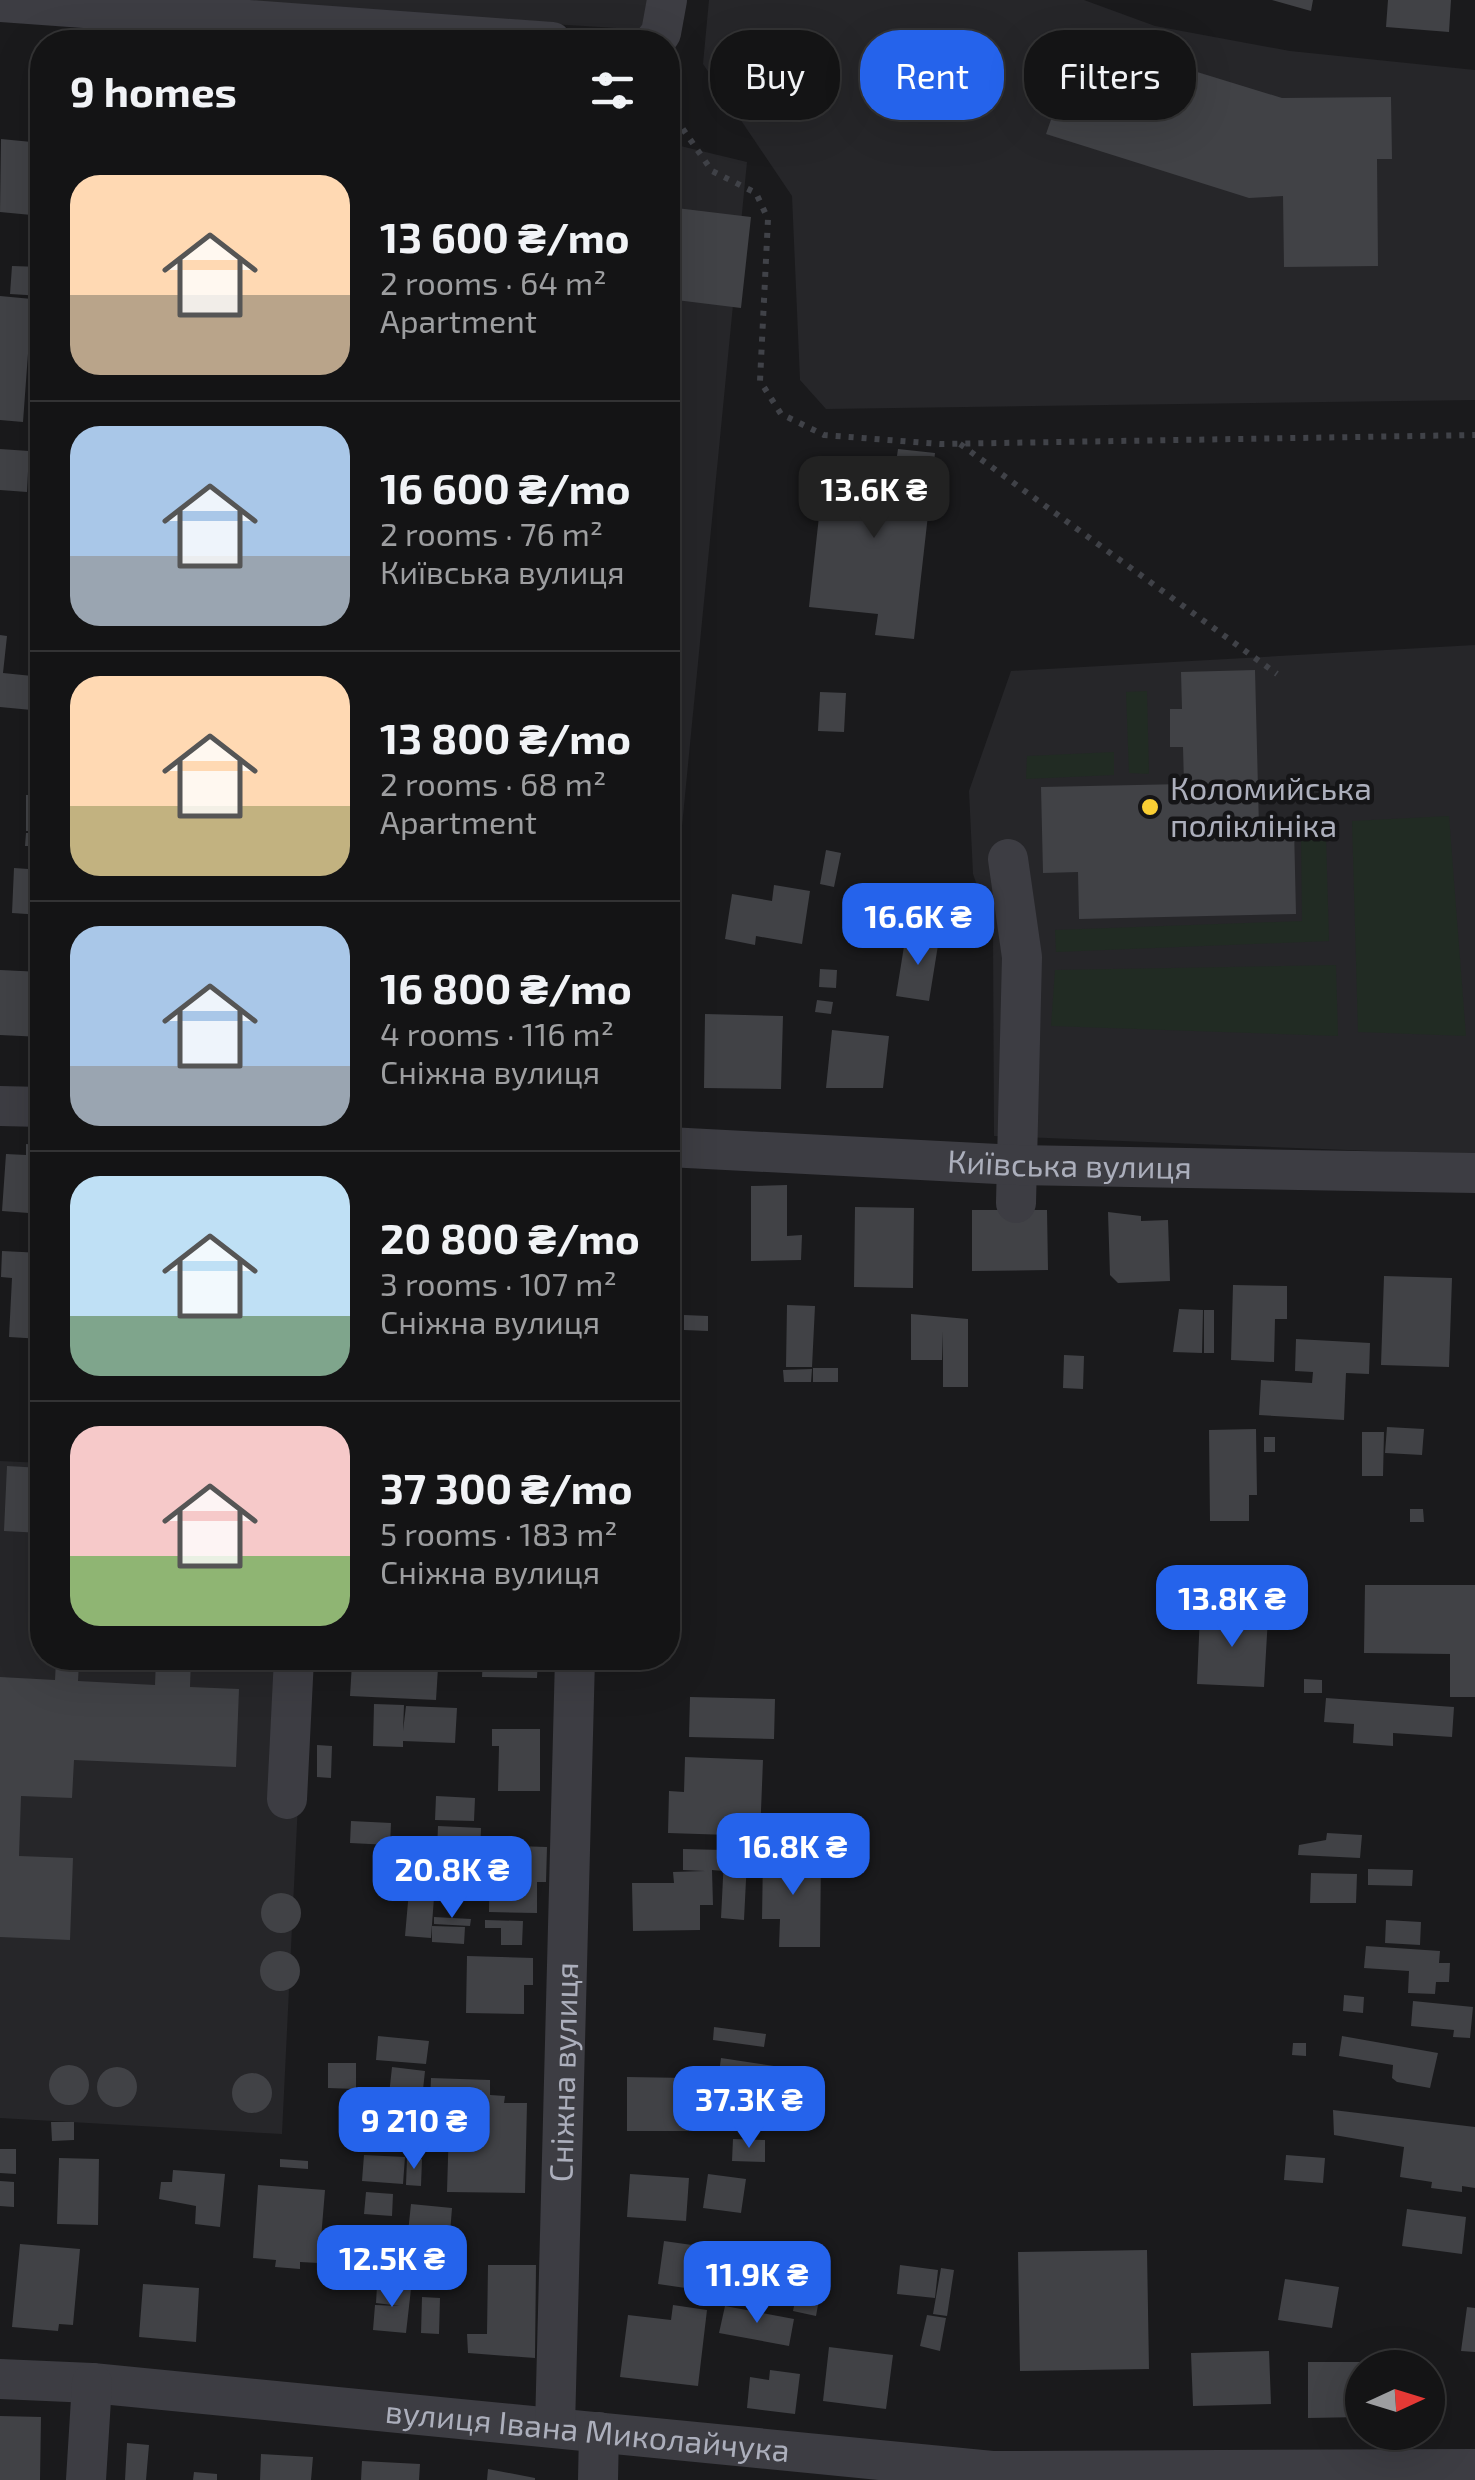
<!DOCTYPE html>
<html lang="en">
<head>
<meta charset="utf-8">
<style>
  :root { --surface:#141415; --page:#1d1d1e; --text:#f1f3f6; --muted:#9d9ea0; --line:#333334; --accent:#2563eb }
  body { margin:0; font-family:"Exo 2",sans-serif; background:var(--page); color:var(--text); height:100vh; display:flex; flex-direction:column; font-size:38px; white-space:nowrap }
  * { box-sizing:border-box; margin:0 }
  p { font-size:32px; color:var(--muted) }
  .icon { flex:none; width:55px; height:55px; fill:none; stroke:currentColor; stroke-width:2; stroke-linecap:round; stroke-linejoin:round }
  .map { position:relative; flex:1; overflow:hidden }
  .sheet { position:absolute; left:30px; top:30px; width:650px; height:1640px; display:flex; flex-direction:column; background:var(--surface); border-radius:40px; box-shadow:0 10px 40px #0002,0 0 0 2px var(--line) }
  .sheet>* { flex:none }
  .banner { position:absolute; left:710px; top:30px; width:615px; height:90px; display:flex; gap:20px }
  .needle { width:65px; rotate:86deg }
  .controls { position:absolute; left:1345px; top:2350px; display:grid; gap:20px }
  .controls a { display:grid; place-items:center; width:100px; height:100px; border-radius:50%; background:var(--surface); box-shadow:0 10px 40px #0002,0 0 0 2px var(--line); font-size:50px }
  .price { position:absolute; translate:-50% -85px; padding:0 22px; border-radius:20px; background:var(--accent); color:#fff; font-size:32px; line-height:65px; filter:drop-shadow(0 2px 5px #0008) }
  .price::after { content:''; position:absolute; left:50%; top:60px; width:30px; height:22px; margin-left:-15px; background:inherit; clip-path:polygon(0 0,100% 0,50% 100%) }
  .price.active { background:#222; color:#fff }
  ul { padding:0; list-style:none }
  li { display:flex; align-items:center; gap:30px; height:250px; padding:0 40px }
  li+li { border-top:2px solid var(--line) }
  li span { display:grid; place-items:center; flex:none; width:280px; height:200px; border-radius:30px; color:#555 }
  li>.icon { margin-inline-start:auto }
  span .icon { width:120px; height:120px; fill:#fffc; stroke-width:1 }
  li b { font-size:42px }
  h2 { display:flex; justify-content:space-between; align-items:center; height:120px; padding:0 40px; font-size:42px }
  .pill { padding:0 35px; border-radius:40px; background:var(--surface); box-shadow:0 10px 40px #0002,0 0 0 2px var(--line); font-size:35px; line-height:90px }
  .pill.active { background:var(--accent); color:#fff }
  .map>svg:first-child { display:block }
  .built { fill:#262629 }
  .green { fill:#212b23 }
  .building { fill:#414246 }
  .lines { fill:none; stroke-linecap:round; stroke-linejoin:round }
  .path { stroke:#404248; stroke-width:6; stroke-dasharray:5 8; stroke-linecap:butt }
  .minor { stroke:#3d3d43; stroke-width:40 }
  .poi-dot { fill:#facf34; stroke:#151517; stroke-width:4 }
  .labels { text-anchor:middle; stroke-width:9; stroke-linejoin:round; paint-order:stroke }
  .poi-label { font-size:32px; fill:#acafbc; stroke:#151517; text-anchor:start }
  .street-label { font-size:32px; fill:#acafbc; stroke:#151517 }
</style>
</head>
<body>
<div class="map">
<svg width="1475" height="2480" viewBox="0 0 1475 2480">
  <rect width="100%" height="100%" fill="#1a1a1c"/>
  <path class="built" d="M173 0H651L648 30Z
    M709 0H1084L1155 26 1290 51 1475 70V400L826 409 800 380 792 196 703 64Z
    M668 143 747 162 682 826 668 824Z
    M1475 645V1155L994 1136 993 931 973 874 969 791 1011 671Z
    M0 1461 42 1463V1658H305L282 2134 0 2118Z"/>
  <path class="green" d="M1147 691 1149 774 1129 773 1126 692Z
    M1114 752V775L1026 779 1027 756Z
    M1449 816 1466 1036 1358 1032 1352 821Z
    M1301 835H1326L1329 941 1056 952 1055 930 1302 921Z
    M1336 965 1338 1036 1051 1026 1055 970Z"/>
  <path class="building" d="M1272 0H1313L1311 11Z
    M1388 0H1451L1449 32 1386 27Z
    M1080 36 1282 98 1391 97 1392 159H1377L1378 266 1284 267 1283 196 1249 198 1046 134Z
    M1 139 42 143V216L0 212Z
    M668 207 751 217 741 308 668 299Z
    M12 266 42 267V296L10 294Z
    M0 296 32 299 23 422 0 420Z
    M0 449 29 451 27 492 0 490Z
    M898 449 935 453 914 639 875 635 878 614 809 607 825 462 895 470Z
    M42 499V517H32L31 500Z
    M0 635 7 636 3 673 42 677V711L0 707Z
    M1255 670 1259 828 1294 827 1296 914 1079 919 1078 872 1043 873 1041 787 1184 784 1183 747H1170V709H1182L1181 672Z
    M820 692 846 693 844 732 818 731Z
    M26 795H42V831H26Z
    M26 833H42V868L35 867V846H25Z
    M826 850 841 853 834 887 820 884Z
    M14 868 42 870V915L12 913Z
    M774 885 810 891 802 944 756 936 755 945 725 939 732 894 772 901Z
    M906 934 939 939 929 1001 896 996Z
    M820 969 837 970 836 988 819 987Z
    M0 970 42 972V1037L0 1035Z
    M817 1000 833 1002 831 1014 815 1012Z
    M705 1014 783 1016 781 1089 704 1088Z
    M832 1030 889 1036 883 1088H826Z
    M26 1144 42 1145V1214L2 1211 6 1154 26 1155Z
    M787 1185V1236L802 1235 801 1260 751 1261V1186Z
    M855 1207 914 1208 913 1288 854 1287Z
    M972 1210H1047L1048 1270 972 1271Z
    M1108 1212 1141 1216V1221L1168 1220 1170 1281 1118 1283 1110 1275Z
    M668 1225H681L680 1396H668Z
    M2 1251 42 1253V1339L9 1337 12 1278 1 1277Z
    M1384 1276 1452 1278 1449 1367 1381 1365Z
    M1233 1285 1287 1286V1319H1275L1274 1362 1231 1360Z
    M787 1305 815 1306 812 1367H786Z
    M1179 1309 1203 1310 1202 1353 1173 1352Z
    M1204 1310H1214V1353H1204Z
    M911 1314 968 1319V1387H943V1331L942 1360H911Z
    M684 1315 708 1316V1331L684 1330Z
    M1296 1339 1370 1343 1369 1374 1346 1373 1344 1420 1259 1415 1261 1380 1312 1383 1313 1372 1295 1371Z
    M1064 1355 1084 1356 1083 1389 1063 1388Z
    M813 1368H838V1382H813Z
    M812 1369 811 1382H784L783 1370Z
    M1387 1427 1424 1429 1422 1455 1385 1453Z
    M1256 1429 1257 1495H1249V1521H1210L1209 1430Z
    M1362 1432H1384L1383 1476H1362Z
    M1264 1437H1275V1452H1264Z
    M7 1466 42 1468V1533L4 1531Z
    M1410 1509H1423L1424 1522H1410Z
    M668 1533H675L674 1629H668Z
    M1365 1585H1475V1697H1450V1654L1364 1653Z
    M1200 1613 1268 1617 1264 1687 1197 1684Z
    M156 1658H191L190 1687 239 1689 236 1767 74 1760 72 1798 21 1796 19 1856 73 1858 70 1940 0 1937V1677L55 1680 56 1661 79 1662 78 1681 155 1685Z
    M374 1658H402V1664L373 1663Z
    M483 1658H538L537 1678 482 1677Z
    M352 1663 438 1668 436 1700 350 1696Z
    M1304 1679 1322 1680V1693H1304Z
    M690 1697 775 1699 774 1739 689 1737Z
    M1326 1698 1454 1707 1452 1737 1393 1733V1746L1353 1743 1354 1724 1324 1722Z
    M374 1704 404 1705 403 1731 406 1706 457 1708 455 1743 403 1741V1747L373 1746Z
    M492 1729H540V1791H498L499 1746H492Z
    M317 1745 332 1746 331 1778 317 1777Z
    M685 1757 763 1760 760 1836 668 1833 669 1791 684 1792Z
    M436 1796 475 1798 474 1821 435 1820Z
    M351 1821 391 1823 390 1845 350 1843Z
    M438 1826 481 1828 480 1851 437 1850Z
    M1327 1833 1362 1835 1360 1858 1298 1855 1299 1845 1326 1840Z
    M490 1845 547 1847 546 1882H537V1913L489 1912Z
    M683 1849 722 1850 723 1871 712 1870 713 1905H700V1930L633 1931 632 1883H674L673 1872 705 1871 683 1870Z
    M763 1855 821 1856 820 1947H779L780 1919H762Z
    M724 1858 747 1860 744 1920 721 1918Z
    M411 1868 436 1870 431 1938 405 1936Z
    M1368 1869 1413 1870 1412 1886 1368 1885Z
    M1311 1873 1357 1874 1356 1903H1310Z
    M261 1913a20 20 0 1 1 40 0a20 20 0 1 1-40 0Z
    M434 1917 471 1919 470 1926 434 1924Z
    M485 1920 523 1921 522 1945H501V1928H485Z
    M1386 1920 1421 1922 1420 1945 1385 1943Z
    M432 1926 465 1927 464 1944 432 1942Z
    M1366 1946 1440 1951 1439 1963H1450L1449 1982H1436L1435 1994 1408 1993 1409 1971 1364 1968Z
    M260 1971a20 20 0 1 1 40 0a20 20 0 1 1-40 0Z
    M467 1956 533 1958V1985H524V2014L466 2013Z
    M1344 1995 1364 1997 1363 2013 1343 2011Z
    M1413 2001 1473 2007 1470 2038 1453 2037 1454 2030 1411 2026Z
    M714 2027 766 2034 764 2047 713 2040Z
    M378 2036 429 2041 426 2064 376 2060Z
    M1342 2036 1438 2053 1430 2088 1397 2082 1392 2078 1393 2065 1339 2056Z
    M1293 2043H1306V2056L1292 2055Z
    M721 2058 801 2070 800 2080 788 2078 785 2098 717 2088Z
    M328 2063H356V2089L328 2088Z
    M49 2085a20 20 0 1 1 40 0a20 20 0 1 1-40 0Z
    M97 2087a20 20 0 1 1 40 0a20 20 0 1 1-40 0Z
    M392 2067 425 2071 422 2099 389 2095Z
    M232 2093a20 20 0 1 1 40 0a20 20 0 1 1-40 0Z
    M627 2077 689 2078 688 2131H627Z
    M431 2078 490 2080V2095L505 2096 504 2103H527L525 2193 447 2192 449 2125 461 2124 429 2123Z
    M1333 2110 1475 2127V2188L1462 2186V2192L1431 2188 1432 2182 1400 2177 1404 2147 1334 2135Z
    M51 2122H74V2140L52 2141Z
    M733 2139 765 2140V2162L732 2161Z
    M0 2149H16V2174L0 2173Z
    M364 2155 405 2157 403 2184 362 2181Z
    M1286 2155 1325 2158 1323 2183 1284 2180Z
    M59 2158 99 2159 98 2225 57 2224Z
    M280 2159 308 2161V2169L280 2167Z
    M407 2159H422L421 2186 406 2185Z
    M173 2170 225 2174 220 2227 195 2224 196 2206 159 2199 161 2182H172Z
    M630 2174 689 2178 686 2221 627 2217Z
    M708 2174 746 2179 741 2213 703 2208Z
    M0 2181 14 2182V2207L0 2206Z
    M258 2185 325 2190 319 2263 300 2262V2269L275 2267 276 2260 253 2258Z
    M366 2192 393 2194 392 2216 364 2214Z
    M411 2204 452 2208 449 2246 407 2242Z
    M1407 2209 1466 2217 1462 2254 1402 2246Z
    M664 2241 720 2249 713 2292 658 2284Z
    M20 2244 80 2249 73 2325 59 2324 58 2331 12 2327Z
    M1147 2250 1149 2369 1020 2371 1018 2252Z
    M753 2253 801 2263 795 2291 748 2282Z
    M803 2263 825 2267 816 2316 793 2311Z
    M488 2265H536L535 2358 468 2353 467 2334H487Z
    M900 2265 938 2270 935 2298 897 2294Z
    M941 2268 954 2270 947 2316 933 2314Z
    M1285 2279 1339 2287 1332 2328 1278 2320Z
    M143 2284 199 2288 196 2342 139 2337Z
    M377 2286 411 2289 406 2333 373 2330 375 2305 400 2306 376 2303Z
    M422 2297 440 2298 439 2334 421 2333Z
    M673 2305 707 2310 698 2386 620 2377 628 2315 671 2320Z
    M725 2306 794 2319 789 2346 719 2333Z
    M1467 2307 1475 2308V2352L1461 2351Z
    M927 2315 946 2318 940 2351 920 2346Z
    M829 2347 893 2355 886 2409 823 2401Z
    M1269 2351 1271 2404 1193 2406 1191 2353Z
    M1308 2362H1365L1362 2417 1308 2418Z
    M770 2370 800 2374 795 2414 747 2408 750 2377 769 2380Z
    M0 2416 41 2417 40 2480H0Z
    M127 2443 149 2445 146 2480H125Z
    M261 2454 313 2457 311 2480H260Z
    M362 2461 420 2464 419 2480H361Z
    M488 2469 535 2478V2480H487Z
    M194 2472 217 2474V2480H193Z"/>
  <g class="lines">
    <path class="path" d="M668 93 678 122 712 171 756 193 768 219 760 381 781 414 824 435 940 444 1475 435
      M960 444 1277 674"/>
    <g class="minor">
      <path d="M0 2 552 42"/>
      <path d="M654 42 661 33 667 0"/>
      <path d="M1008 859 1022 957 1016 1203"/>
      <path d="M0 1106 42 1107"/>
      <path id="s1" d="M668 1147 1017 1165 1475 1173"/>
      <path d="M287 1799 294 1658"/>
      <path id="s2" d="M0 2379 92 2383 992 2471 1475 2469"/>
      <path id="s3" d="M555 2427 575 1658"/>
      <path d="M86 2480 92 2383"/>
      <path d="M598 2480 599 2432"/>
    </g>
  </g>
  <circle class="poi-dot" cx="1150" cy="807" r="10"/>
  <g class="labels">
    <g class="poi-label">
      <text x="1170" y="800">Коломийська<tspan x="1170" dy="37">поліклініка</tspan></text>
    </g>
    <g class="street-label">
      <text dy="11" stroke="none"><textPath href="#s1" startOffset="402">Київська вулиця</textPath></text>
      <text dy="11" stroke="none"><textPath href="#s3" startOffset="355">Сніжна вулиця</textPath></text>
      <text dy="11" stroke="none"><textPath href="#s2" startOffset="590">вулиця Івана Миколайчука</textPath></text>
    </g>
  </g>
</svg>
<div class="controls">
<a><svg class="needle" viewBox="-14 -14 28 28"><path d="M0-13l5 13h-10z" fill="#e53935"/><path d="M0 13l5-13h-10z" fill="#9d9ea0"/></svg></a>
</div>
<b class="price active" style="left:874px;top:541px">13.6K ₴</b>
<b class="price" style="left:918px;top:968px">16.6K ₴</b>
<b class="price" style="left:1232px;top:1650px">13.8K ₴</b>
<b class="price" style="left:793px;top:1898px">16.8K ₴</b>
<b class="price" style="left:452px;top:1921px">20.8K ₴</b>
<b class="price" style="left:749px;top:2151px">37.3K ₴</b>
<b class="price" style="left:414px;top:2172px">9 210 ₴</b>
<b class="price" style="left:392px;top:2310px">12.5K ₴</b>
<b class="price" style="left:757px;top:2326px">11.9K ₴</b>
<div class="banner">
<a class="pill">Buy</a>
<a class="pill active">Rent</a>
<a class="pill">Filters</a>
</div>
<section class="sheet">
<h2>9 homes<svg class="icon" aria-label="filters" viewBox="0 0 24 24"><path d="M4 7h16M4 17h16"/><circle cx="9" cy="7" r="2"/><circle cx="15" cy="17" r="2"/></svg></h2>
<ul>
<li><span style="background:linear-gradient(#ffd9b3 60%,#b9a48a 0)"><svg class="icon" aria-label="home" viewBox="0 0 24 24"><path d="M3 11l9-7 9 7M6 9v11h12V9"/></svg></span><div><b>13 600 ₴/mo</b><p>2 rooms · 64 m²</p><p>Apartment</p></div></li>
<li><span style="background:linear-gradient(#a9c7e8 65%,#9aa5b1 0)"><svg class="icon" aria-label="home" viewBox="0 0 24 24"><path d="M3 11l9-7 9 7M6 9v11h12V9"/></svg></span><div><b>16 600 ₴/mo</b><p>2 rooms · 76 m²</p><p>Київська вулиця</p></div></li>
<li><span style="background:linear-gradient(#ffd9b3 65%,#c2b280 0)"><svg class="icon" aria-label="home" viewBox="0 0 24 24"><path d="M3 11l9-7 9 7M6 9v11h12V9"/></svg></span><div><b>13 800 ₴/mo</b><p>2 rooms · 68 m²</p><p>Apartment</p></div></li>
<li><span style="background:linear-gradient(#a9c7e8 70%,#9aa5b1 0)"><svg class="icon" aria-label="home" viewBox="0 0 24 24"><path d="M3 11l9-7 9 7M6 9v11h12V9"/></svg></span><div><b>16 800 ₴/mo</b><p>4 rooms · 116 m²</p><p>Сніжна вулиця</p></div></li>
<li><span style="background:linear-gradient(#bfe0f5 70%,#7fa58c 0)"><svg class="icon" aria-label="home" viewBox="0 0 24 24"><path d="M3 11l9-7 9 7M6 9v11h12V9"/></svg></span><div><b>20 800 ₴/mo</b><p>3 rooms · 107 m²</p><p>Сніжна вулиця</p></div></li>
<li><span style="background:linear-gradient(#f6c9c9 65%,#8fb573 0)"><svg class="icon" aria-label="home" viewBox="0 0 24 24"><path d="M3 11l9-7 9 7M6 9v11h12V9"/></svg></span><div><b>37 300 ₴/mo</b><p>5 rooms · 183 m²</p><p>Сніжна вулиця</p></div></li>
</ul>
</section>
</div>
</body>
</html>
